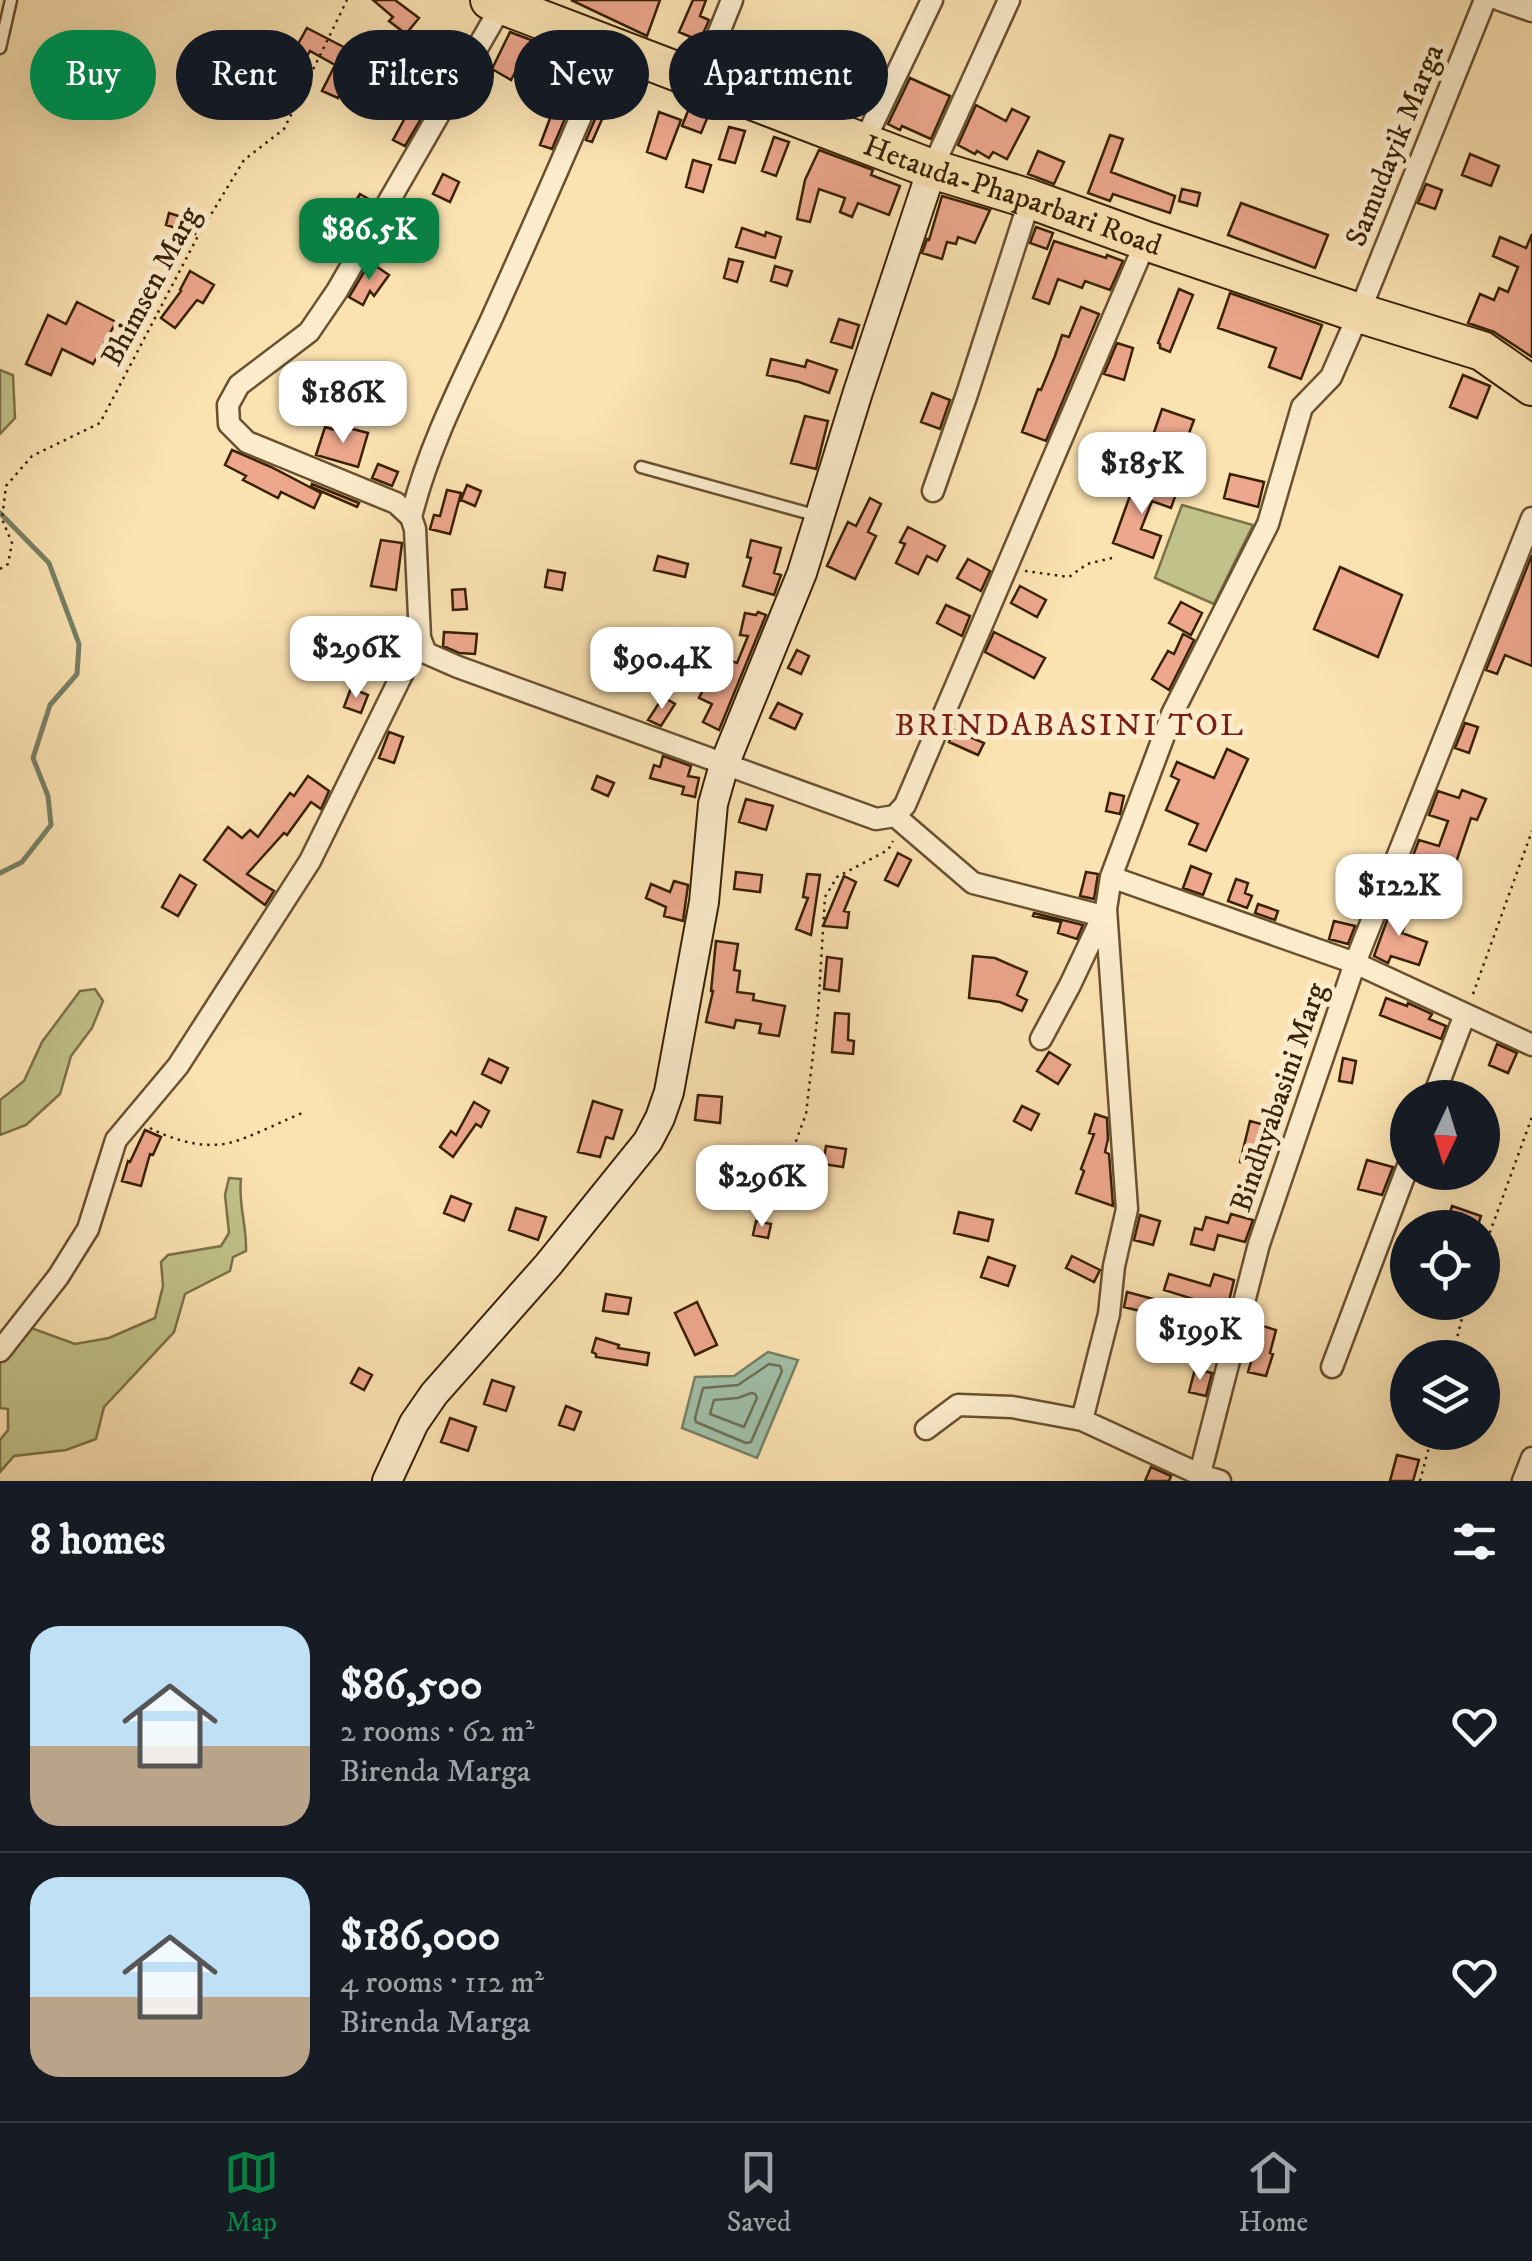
<!DOCTYPE html>
<html lang="en">
<head>
<meta charset="utf-8">
<style>
  :root { --surface:#171b24; --page:#242831; --text:#f1f3f6; --muted:#9ea1a6; --line:#363941; --accent:#0b8043 }
  body { margin:0; font-family:"IM FELL DW Pica",serif; background:var(--page); color:var(--text); height:100vh; display:flex; flex-direction:column; font-size:38px; white-space:nowrap }
  * { box-sizing:border-box; margin:0 }
  p { font-size:32px; color:var(--muted) }
  .icon { flex:none; width:55px; height:55px; fill:none; stroke:currentColor; stroke-width:2; stroke-linecap:round; stroke-linejoin:round }
  .map { position:relative; height:1481px; overflow:hidden }
  .side { display:flex; flex-direction:column; background:var(--surface); flex:1 }
  .side>* { flex:none }
  .hud { position:absolute; left:30px; top:30px; width:1000px; height:90px; display:flex; gap:20px }
  .needle { width:65px; rotate:184deg }
  .tools { position:absolute; left:1390px; top:1080px; display:grid; gap:20px }
  .tools a { display:grid; place-items:center; width:110px; height:110px; border-radius:50%; background:var(--surface); box-shadow:0 10px 40px #0002; font-size:50px }
  .price { position:absolute; translate:-50% -85px; padding:0 22px; border-radius:20px; background:#fff; color:#222; font-size:32px; line-height:65px; filter:drop-shadow(0 2px 5px #0008) }
  .price::after { content:''; position:absolute; left:50%; top:60px; width:30px; height:22px; margin-left:-15px; background:inherit; clip-path:polygon(0 0,100% 0,50% 100%) }
  .price.selected { background:var(--accent); color:#fff }
  ul { padding:0; list-style:none }
  li { display:flex; align-items:center; gap:30px; height:250px; padding:0 30px }
  li+li { border-top:2px solid var(--line) }
  li span { display:grid; place-items:center; flex:none; width:280px; height:200px; border-radius:30px; color:#555 }
  li>.icon { margin-inline-start:auto }
  span .icon { width:120px; height:120px; fill:#fffc; stroke-width:1 }
  li b { font-size:42px }
  h2 { display:flex; justify-content:space-between; align-items:center; height:120px; padding:0 30px; font-size:42px }
  .tag { padding:0 35px; border-radius:45px; background:var(--surface); box-shadow:0 10px 40px #0002; font-size:35px; line-height:90px }
  .tag.selected { background:var(--accent); color:#fff }
  .menu { display:flex; justify-content:space-around; align-items:center; height:140px; border-top:2px solid var(--line); background:var(--surface); font-size:28px; color:var(--muted) }
  .menu a { display:grid; justify-items:center; gap:5px }
  .menu .selected { color:var(--accent) }
  .map>svg:first-child { display:block }
  .green { fill:#c1c289; stroke:#7c7247; stroke-width:2.5 }
  .water { fill:#a0bfa7; stroke:#768066; stroke-width:2.5 }
  .lines { fill:none; stroke-linecap:round; stroke-linejoin:round }
  .shore { stroke:#6c7056; stroke-width:2.5 }
  .stream { stroke:#768066; stroke-width:5 }
  .building { fill:#eda78d; stroke:#382105; stroke-width:2.5 }
  .lane-casing { stroke:#695130; stroke-width:15 }
  .street-casing { stroke:#695130; stroke-width:25 }
  .secondary-casing { stroke:#382105; stroke-width:32 }
  .highway-casing { stroke:#382105; stroke-width:42 }
  .path { stroke:#382105; stroke-width:2.5; stroke-dasharray:2.5 5; stroke-linecap:butt }
  .lane { stroke:#fceccc; stroke-width:10 }
  .street { stroke:#fceccc; stroke-width:20 }
  .secondary { stroke:#fceccc; stroke-width:28 }
  .highway { stroke:#fbe2b1; stroke-width:38 }
  .labels { text-anchor:middle; stroke-width:10; stroke-linejoin:round; paint-order:stroke }
  .street-label { font-size:30px; fill:#382105; stroke:#fceccc }
  .neighbourhood-label { font-size:32px; letter-spacing:2.5px; fill:#7a1f14; stroke:#fceccc }
</style>
</head>
<body>
<div class="map">
<svg width="1532" height="1481" viewBox="0 0 1532 1481">
  <rect width="100%" height="100%" fill="#fbe2b1"/>
  <filter id="stains"><feTurbulence type="fractalNoise" baseFrequency=".002" numOctaves="4"/><feColorMatrix values="0 0 0 0 .2 0 0 0 0 .09 0 0 0 0 .02 0 0 0 .5 -.17"/></filter>
  <radialGradient id="worn" r=".72"><stop offset=".6" stop-color="#630" stop-opacity="0"/><stop offset="1" stop-color="#630" stop-opacity=".3"/></radialGradient>
  <path class="green" d="M0 370 13 375 15 418 0 434Z
    M1182 505 1253 525 1214 604 1155 578Z
    M95 989 103 1001 92 1028 71 1056 60 1094 26 1125 0 1135V1100L24 1081 42 1042 80 991Z
    M229 1178 241 1179C238 1205 247 1225 246 1251L233 1257 230 1271 185 1294 174 1332 104 1407 96 1439 66 1450 14 1456 0 1472V1440L8 1430V1409L0 1408V1335L26 1326 75 1344 109 1338 155 1318 163 1286 161 1262 168 1255 221 1246 229 1233 225 1195Z"/>
  <path class="water" d="M768 1352 798 1360 757 1458 682 1428 695 1377 734 1376Z"/>
  <g class="lines">
    <path class="shore" d="M769 1364 780 1366 782 1371 751 1442 746 1443 696 1422 695 1418 703 1388 738 1385Z
      M751 1393 755 1394 757 1398 744 1427 710 1414 714 1400 738 1398Z"/>
    <path class="stream" d="M0 513 49 563 79 644 77 674 50 705 33 758 48 796 51 825 22 862 0 873"/>
  </g>
  <path class="building" d="M373 0H395L419 18 406 34 389 21 393 17Z
    M571 0H660L647 36Z
    M693 0H706L700 16 709 20 700 41 679 32Z
    M307 28 359 55 338 98 322 91 335 65 310 51 305 59 293 53Z
    M510 32 589 62 552 149 540 145 564 81 522 60 511 80 492 69Z
    M766 40 803 56 807 45 850 64 853 58 883 70 862 114 837 104 840 97 815 86 813 91 748 66 753 47 762 50Z
    M910 78 950 96 931 139 902 126 900 130 888 124Z
    M604 98 610 101 592 142 586 140Z
    M692 101 711 109 701 133 682 126Z
    M412 105 425 112 405 146 393 140Z
    M976 105 1006 121 1012 109 1029 117 1007 159 993 152 989 158 977 151 975 154 958 145Z
    M659 112 681 120 666 159 647 152Z
    M729 127 745 131 735 163 719 159Z
    M1110 135 1123 139 1111 172 1175 196 1170 213 1113 194 1110 201 1088 193Z
    M774 137 789 142 776 176 762 171Z
    M819 150 873 170 871 175 900 186 889 215 858 203 852 217 840 212 845 198 819 189 810 222 797 219 805 180Z
    M1038 151 1064 162 1054 184 1028 174Z
    M1470 154 1499 166 1491 186 1462 175Z
    M693 160 711 165 703 192 686 187Z
    M443 174 459 182 450 202 433 194Z
    M1426 184 1442 190 1435 209 1418 203Z
    M1182 189 1200 193 1197 206 1179 201Z
    M360 194 372 201 362 218 350 210Z
    M942 196 990 210 975 243 958 237 956 244 947 242 942 259 922 253 927 239 929 240Z
    M1241 203 1328 235 1315 268 1228 235Z
    M414 211 435 221 424 241 403 229Z
    M169 213 198 222 195 234 166 225Z
    M1036 227 1053 233 1047 249 1030 243Z
    M742 228 765 236 766 232 781 237 775 258 736 247Z
    M1532 234V357L1494 332 1468 323 1480 294 1494 300 1499 288 1508 292 1518 267 1493 256 1500 237 1526 248Z
    M1054 241 1106 258 1107 255 1123 261 1110 290 1085 281 1082 288 1058 279 1049 304 1033 298Z
    M729 259 743 262 737 282 724 278Z
    M370 262 389 275 374 296 370 291 363 305 349 297Z
    M775 266 792 271 787 286 771 281Z
    M190 271 214 285 203 303 197 300 175 328 161 318 181 291 180 290Z
    M1179 289 1193 295 1170 352 1160 348V344L1158 343Z
    M1230 293 1322 325 1301 379 1269 367 1276 348 1218 328Z
    M77 302 116 322 93 364 62 349 51 375 26 364 48 315 66 324Z
    M1081 307 1099 314 1046 441 1022 432 1038 389 1041 390 1055 356 1062 335 1069 337Z
    M839 319 859 325 852 348 831 342Z
    M1117 343 1133 348 1124 380 1104 374Z
    M771 359 805 367 807 360 837 370 829 393 799 382 767 375Z
    M1463 375 1490 386 1477 418 1450 407Z
    M932 393 950 400 940 429 921 422Z
    M1162 409 1194 420 1186 441 1189 442 1182 460 1149 447Z
    M805 416 828 421 816 469 791 463Z
    M325 427 348 434 349 428 368 433 358 467 316 455Z
    M232 450 271 467 321 493 314 508 281 492 278 498 243 480 246 476 225 465Z
    M378 464 398 472 392 486 372 478Z
    M1230 474 1264 482 1258 507 1224 498Z
    M1137 476 1177 491 1171 508 1152 501 1141 529 1161 536 1153 558 1113 543Z
    M312 484 359 503 357 507 311 487Z
    M467 485 481 491 475 506 461 500Z
    M447 490 461 493 450 534 430 529 434 515 440 516Z
    M870 498 881 504 868 532 876 536 855 579 827 566 848 522 856 526Z
    M908 527 945 546 937 561 927 556 918 574 896 563 905 544 900 542Z
    M381 540 402 543 396 590 371 586Z
    M751 540 781 548 774 573 781 575 774 595 743 586 751 558 747 557Z
    M1532 555V666L1505 655 1497 674 1486 670Z
    M658 556 688 564 685 577 654 570Z
    M968 559 990 571 981 591 957 578Z
    M1340 567 1402 595 1378 657 1314 629Z
    M548 570 565 573 562 590 545 587Z
    M1020 586 1046 600 1037 617 1011 603Z
    M465 589 467 609 453 610 452 590Z
    M1181 602 1202 613 1191 635 1169 623Z
    M946 605 970 616 962 636 937 623Z
    M758 612 766 615 719 730 703 722 712 704 699 698 707 682 719 687 729 660 737 663 748 636 740 635 745 613 756 615Z
    M444 632 477 634 475 654 459 653 443 646Z
    M994 632 1045 658 1034 678 985 652Z
    M1183 634 1194 640 1169 690 1152 679 1168 651 1174 654Z
    M797 650 809 656 801 674 788 668Z
    M351 688 368 695 361 713 344 707Z
    M663 697 675 704 661 726 648 720Z
    M778 703 802 714 795 729 770 718Z
    M1465 723 1478 727 1469 753 1455 748Z
    M954 730 984 743 978 755 949 742Z
    M389 732 403 737 394 763 379 758Z
    M1227 749 1248 759 1206 851 1189 844 1198 824 1166 810 1179 780 1171 776 1177 762 1214 778Z
    M663 756 691 766 688 776 699 778 695 797 682 794 684 787 650 778 654 765 660 767Z
    M308 776 329 791 321 809 311 802 287 835 284 833 247 874 274 891 265 905 204 860 228 827 242 838 250 830 258 837 290 793 294 796Z
    M597 776 614 783 608 796 592 789Z
    M1462 790 1486 799 1477 820 1471 818 1445 895 1425 888 1432 868 1411 861 1419 840 1439 846 1448 821 1429 815 1438 791 1459 798Z
    M1110 793 1124 796 1120 814 1106 811Z
    M746 799 773 806 766 830 739 822Z
    M898 853 911 860 898 886 885 880Z
    M1191 866 1211 874 1203 895 1183 888Z
    M736 872 762 875 760 892 734 889Z
    M1086 872 1098 874 1094 899 1080 896Z
    M807 874 820 875 811 935 796 929 808 898 803 897Z
    M180 875 196 885 178 916 162 907Z
    M844 876 856 882 844 911 849 912 847 928 823 926Z
    M1236 879 1248 883 1245 893 1252 896 1247 908 1228 901Z
    M674 881 688 885 683 921 664 916 666 907 646 898 651 884 670 892Z
    M1258 904 1278 911 1275 920 1255 913Z
    M1393 904 1410 910 1402 933 1427 942 1419 965 1391 956 1388 963 1374 956Z
    M1034 913 1083 925 1077 939 1058 933 1061 922 1033 916Z
    M1334 921 1355 926 1348 944 1329 939Z
    M716 941 738 944 734 970 740 971 737 992 754 994 753 1000 785 1006 779 1036 759 1033 761 1024 736 1020 734 1028 706 1022 713 991H711Z
    M973 956 995 958 1027 972 1017 995 1027 1000 1022 1011 1000 1002 969 998Z
    M827 957 842 959 839 991 824 989Z
    M1386 998 1407 1006 1408 1003 1432 1014 1429 1019 1446 1026 1441 1039 1380 1015Z
    M835 1013 849 1014 848 1040 854 1041 853 1054 832 1052Z
    M1497 1044 1517 1053 1508 1073 1489 1065Z
    M1049 1052 1070 1065 1058 1084 1037 1071Z
    M1343 1058 1356 1061 1352 1083 1339 1081Z
    M489 1059 508 1068 501 1083 482 1074Z
    M698 1095 722 1097 720 1123 695 1120Z
    M593 1101 622 1110 613 1139 606 1137 600 1157 578 1152Z
    M474 1102 489 1111 481 1127 476 1124 453 1157 440 1147 451 1131 456 1135Z
    M1022 1106 1039 1114 1031 1130 1014 1121Z
    M1095 1114 1107 1118 1108 1139 1105 1152 1109 1154 1113 1206 1076 1193 1084 1171 1081 1169 1094 1134 1089 1133Z
    M1250 1121 1276 1128 1266 1168 1240 1162Z
    M145 1130 161 1137 153 1155 150 1154 141 1186 122 1181 128 1161 130 1162Z
    M826 1146 846 1149 843 1167 823 1164Z
    M1367 1160 1393 1167 1382 1195 1358 1189Z
    M451 1196 471 1204 464 1221 444 1213Z
    M1452 1206 1481 1216 1477 1228H1445Z
    M516 1208 546 1217 538 1240 509 1230Z
    M959 1212 993 1220 988 1241 954 1233Z
    M1231 1214 1253 1220 1245 1242 1218 1235 1214 1250 1191 1244 1195 1228 1202 1230 1206 1217 1228 1223Z
    M1140 1215 1160 1221 1153 1245 1134 1240Z
    M756 1221 771 1224 768 1238 753 1235Z
    M1072 1256 1100 1270 1094 1282 1066 1268Z
    M988 1257 1015 1266 1008 1286 981 1277Z
    M1169 1274 1210 1286 1214 1274 1234 1280 1221 1335 1197 1330 1203 1302 1164 1290Z
    M1127 1292 1172 1304 1168 1318 1124 1307Z
    M606 1294 631 1298 628 1314 603 1311Z
    M697 1302 717 1345 695 1355 675 1313Z
    M1256 1324 1276 1330 1270 1353 1273 1354 1266 1376 1248 1372 1256 1345 1251 1344Z
    M596 1338 619 1345 618 1348 649 1353 647 1365 596 1357V1354L592 1352Z
    M359 1368 372 1375 364 1390 351 1383Z
    M1195 1369 1212 1373 1206 1396 1189 1392Z
    M492 1380 514 1387 506 1411 484 1404Z
    M566 1406 581 1412 574 1430 559 1425Z
    M450 1418 476 1427 468 1451 441 1442Z
    M1397 1455 1419 1460 1413 1481H1390Z
    M1151 1467 1171 1476 1169 1481H1145Z"/>
  <g class="lines">
    <defs>
      <path id="lane" d="M0 48 11 0
        M641 467 818 516"/>
      <path id="street" d="M505 0 337 291 309 332 239 385 228 405 229 424 247 442 396 503 411 517 415 529 420 638 426 653 458 667 876 819 895 816 905 805 1146 241
        M1485 0 1359 313 1331 377 1302 407 1268 524 1172 714 1111 877 1355 963 1532 1045
        M1500 0 1532 11
        M699 82 732 0
        M863 144 932 0
        M932 169 1009 0
        M933 491 967 394 1030 199
        M411 517C428 448 461 384 491 320 532 229 572 139 610 48
        M895 816 973 883 1103 916
        M1041 1039 1070 985 1105 911
        M1433 1098 1465 1014
        M0 1351 58 1277 88 1229 116 1140 178 1066 310 861 420 638
        M1332 1367 1408 1166
        M1082 1420 1109 1314 1114 1266 1127 1209 1106 909 1111 877
        M926 1429 958 1405 1012 1407 1082 1420 1201 1475 1220 1481
        M1198 1481 1259 1244 1355 963 1532 518
        M1523 1481 1532 1458"/>
      <path id="secondary" d="M387 1481 414 1423 434 1394 548 1265 648 1141 660 1118 669 1092 704 902 713 804 724 765 802 573 858 392 932 169"/>
      <g id="highway">
        <path id="s1" d="M490 0 932 169 1030 199 1146 241 1359 313 1482 351 1532 386"/>
      </g>
    </defs>
    <use href="#lane" class="lane-casing"/>
    <use href="#street" class="street-casing"/>
    <use href="#secondary" class="secondary-casing"/>
    <use href="#highway" class="highway-casing"/>
    <path class="path" d="M0 569 8 564 12 543 2 519 6 486 32 456 100 423 198 236 244 160 284 129 347 0
      M1025 571 1069 577 1087 564 1112 558
      M1473 994 1532 831
      M150 1128C173 1140 203 1149 229 1143 250 1138 284 1120 305 1112
      M775 1198 806 1114 818 1012 825 897 837 877 888 850 893 841
      M1482 1254 1532 1117
      M1452 1358 1466 1302
      M1420 1481 1433 1432"/>
    <use href="#lane" class="lane"/>
    <use href="#street" class="street"/>
    <use href="#secondary" class="secondary"/>
    <use href="#highway" class="highway"/>
  </g>
  <g class="labels">
    <g class="street-label">
      <text transform="translate(1394 145) rotate(-68)" y="10">Samudayik Marga</text>
      <text dy="10" stroke="none"><textPath href="#s1" startOffset="558">Hetauda-Phaparbari Road</textPath></text>
      <text transform="translate(150 286) rotate(-62)" y="10">Bhimsen Marg</text>
      <text transform="translate(1278 1097) rotate(-71)" y="10">Bindhyabasini Marg</text>
    </g>
    <g class="neighbourhood-label">
      <text x="1070" y="735">BRINDABASINI TOL</text>
    </g>
  </g>
  <rect width="100%" height="100%" filter="url(#stains)"/>
  <rect width="100%" height="100%" fill="url(#worn)"/>
</svg>
<div class="tools">
<a><svg class="needle" viewBox="-14 -14 28 28"><path d="M0-13l5 13h-10z" fill="#e53935"/><path d="M0 13l5-13h-10z" fill="#9ea1a6"/></svg></a>
<a><svg class="icon" aria-label="locate" viewBox="0 0 24 24"><circle cx="12" cy="12" r="6"/><path d="M12 2v4M12 18v4M2 12h4M18 12h4"/></svg></a>
<a><svg class="icon" aria-label="layers" viewBox="0 0 24 24"><path d="M12 4l9 5-9 5-9-5zM3 14l9 5 9-5"/></svg></a>
</div>
<b class="price selected" style="left:369px;top:283px">$86.5K</b>
<b class="price" style="left:343px;top:446px">$186K</b>
<b class="price" style="left:1142px;top:517px">$185K</b>
<b class="price" style="left:356px;top:701px">$296K</b>
<b class="price" style="left:662px;top:712px">$90.4K</b>
<b class="price" style="left:1399px;top:939px">$122K</b>
<b class="price" style="left:762px;top:1230px">$296K</b>
<b class="price" style="left:1200px;top:1383px">$199K</b>
<div class="hud">
<a class="tag selected">Buy</a>
<a class="tag">Rent</a>
<a class="tag">Filters</a>
<a class="tag">New</a>
<a class="tag">Apartment</a>
</div>
</div>
<section class="side">
<h2>8 homes<svg class="icon" aria-label="filters" viewBox="0 0 24 24"><path d="M4 7h16M4 17h16"/><circle cx="9" cy="7" r="2"/><circle cx="15" cy="17" r="2"/></svg></h2>
<ul>
<li><span style="background:linear-gradient(#bfe0f5 60%,#b9a48a 0)"><svg class="icon" aria-label="home" viewBox="0 0 24 24"><path d="M3 11l9-7 9 7M6 9v11h12V9"/></svg></span><div><b>$86,500</b><p>2 rooms · 62 m²</p><p>Birenda Marga</p></div><svg class="icon" aria-label="heart" viewBox="0 0 24 24"><path d="M12 20l-8-8c-3-5 5-10 8-4 3-6 11-1 8 4z"/></svg></li>
<li><span style="background:linear-gradient(#bfe0f5 60%,#b9a48a 0)"><svg class="icon" aria-label="home" viewBox="0 0 24 24"><path d="M3 11l9-7 9 7M6 9v11h12V9"/></svg></span><div><b>$186,000</b><p>4 rooms · 112 m²</p><p>Birenda Marga</p></div><svg class="icon" aria-label="heart" viewBox="0 0 24 24"><path d="M12 20l-8-8c-3-5 5-10 8-4 3-6 11-1 8 4z"/></svg></li>
</ul>
</section>
<nav class="menu">
<a class="selected"><svg class="icon" aria-label="map" viewBox="0 0 24 24"><path d="M3 6l6-2 6 2 6-2v14l-6 2-6-2-6 2zM9 4v14M15 6v14"/></svg>Map</a>
<a><svg class="icon" aria-label="saved" viewBox="0 0 24 24"><path d="M7 4h10v16l-5-4-5 4z"/></svg>Saved</a>
<a><svg class="icon" aria-label="home" viewBox="0 0 24 24"><path d="M3 11l9-7 9 7M6 9v11h12V9"/></svg>Home</a>
</nav>
</body>
</html>
